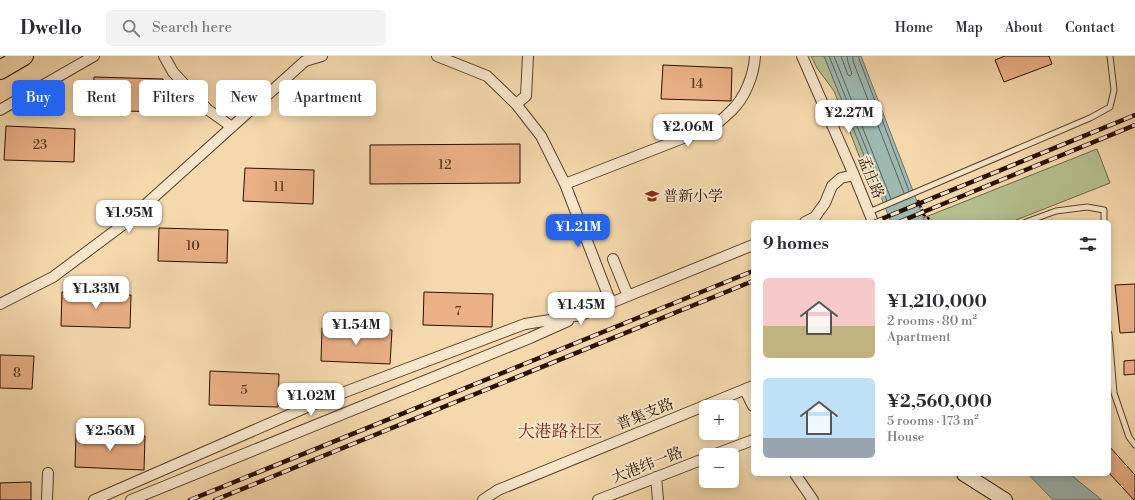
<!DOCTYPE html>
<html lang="en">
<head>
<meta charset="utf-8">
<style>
  :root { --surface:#fff; --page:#f2f2f3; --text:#2b2b33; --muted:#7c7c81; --line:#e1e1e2; --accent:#2563eb }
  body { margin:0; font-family:"Libre Bodoni","Noto Serif SC",serif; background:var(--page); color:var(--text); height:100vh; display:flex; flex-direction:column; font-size:15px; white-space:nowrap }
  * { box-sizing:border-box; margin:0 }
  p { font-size:13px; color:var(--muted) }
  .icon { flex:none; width:22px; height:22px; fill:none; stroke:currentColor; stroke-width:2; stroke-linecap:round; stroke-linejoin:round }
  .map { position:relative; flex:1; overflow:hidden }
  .details { position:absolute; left:751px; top:164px; width:360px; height:256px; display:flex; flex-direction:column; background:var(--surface); border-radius:6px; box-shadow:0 2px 10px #0003 }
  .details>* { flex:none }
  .hud { position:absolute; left:12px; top:24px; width:380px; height:36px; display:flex; gap:8px }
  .fabs { position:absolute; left:699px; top:344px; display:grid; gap:8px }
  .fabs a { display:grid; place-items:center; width:40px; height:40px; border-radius:6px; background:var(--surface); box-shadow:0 2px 10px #0003; font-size:20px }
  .price { position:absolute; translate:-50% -34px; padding:0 9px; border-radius:8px; background:#fff; color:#222; font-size:13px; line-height:26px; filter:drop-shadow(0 1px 2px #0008) }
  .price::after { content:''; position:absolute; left:50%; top:24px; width:12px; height:9px; margin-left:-6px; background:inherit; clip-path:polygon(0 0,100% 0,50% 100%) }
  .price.selected { background:var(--accent); color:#fff }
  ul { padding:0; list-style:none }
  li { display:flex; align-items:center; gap:12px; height:100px; padding:0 12px }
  li span { display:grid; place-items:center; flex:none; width:112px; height:80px; border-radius:6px; color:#555 }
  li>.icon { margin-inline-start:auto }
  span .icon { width:48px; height:48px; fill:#fffc; stroke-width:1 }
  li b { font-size:17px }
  h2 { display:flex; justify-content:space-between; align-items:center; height:48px; padding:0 12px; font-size:17px }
  .chip { padding:0 14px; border-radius:6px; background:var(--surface); box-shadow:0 2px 10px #0003; font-size:14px; line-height:36px }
  .chip.selected { background:var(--accent); color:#fff }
  header { display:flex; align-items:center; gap:24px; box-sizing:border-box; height:56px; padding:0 20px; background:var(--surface); border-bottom:1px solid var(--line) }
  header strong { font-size:19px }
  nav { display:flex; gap:22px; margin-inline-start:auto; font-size:14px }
  .search { width:280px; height:36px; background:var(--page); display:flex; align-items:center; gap:10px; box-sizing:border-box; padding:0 14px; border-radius:6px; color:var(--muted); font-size:15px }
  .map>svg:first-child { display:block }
  .green { fill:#b5c08f; stroke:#6e6848 }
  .water { fill:#9db9b1; stroke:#6e756a }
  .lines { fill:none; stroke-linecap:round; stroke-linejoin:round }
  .shore { stroke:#626458; stroke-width:1 }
  .building { fill:#ebb086; stroke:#280f00 }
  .lane-casing { stroke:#5b422b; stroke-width:7 }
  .street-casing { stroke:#5b422b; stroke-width:12 }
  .secondary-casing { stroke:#280f00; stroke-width:16 }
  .highway-casing { stroke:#280f00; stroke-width:20 }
  .path { stroke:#280f00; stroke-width:2.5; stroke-dasharray:3 2; stroke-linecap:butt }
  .lane { stroke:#f8e6ca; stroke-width:5 }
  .street { stroke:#f8e6ca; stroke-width:10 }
  .secondary { stroke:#f8e6ca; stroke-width:14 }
  .highway { stroke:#f5d9ad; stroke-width:18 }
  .rail-casing { stroke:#280f00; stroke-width:4.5 }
  .rail { stroke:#f8e6ca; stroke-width:3; stroke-dasharray:9; stroke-linecap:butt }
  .labels { text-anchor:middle; stroke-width:4; stroke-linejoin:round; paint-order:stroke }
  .number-label { font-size:13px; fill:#593722 }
  .street-label { font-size:15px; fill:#280f00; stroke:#f8e6ca }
  .poi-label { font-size:15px; fill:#280f00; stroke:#f8e6ca; text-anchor:start }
  .quarter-label { font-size:17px; fill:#7a1f14; stroke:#f8e6ca }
</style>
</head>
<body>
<header>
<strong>Dwello</strong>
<div class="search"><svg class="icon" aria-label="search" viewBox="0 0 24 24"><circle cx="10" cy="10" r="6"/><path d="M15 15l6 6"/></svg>Search here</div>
<nav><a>Home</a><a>Map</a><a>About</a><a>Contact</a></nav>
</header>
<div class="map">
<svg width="1135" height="444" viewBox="0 0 1135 444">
  <rect width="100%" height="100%" fill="#f5d9ad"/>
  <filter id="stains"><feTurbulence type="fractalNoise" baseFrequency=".005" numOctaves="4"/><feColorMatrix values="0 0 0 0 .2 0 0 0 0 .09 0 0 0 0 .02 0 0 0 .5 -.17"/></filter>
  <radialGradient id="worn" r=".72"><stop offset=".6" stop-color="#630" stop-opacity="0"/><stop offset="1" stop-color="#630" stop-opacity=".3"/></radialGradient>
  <path class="green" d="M811 0H824L880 139 875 141 834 35 817 12Z
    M1097 93 1110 127 1011 166H925L923 162Z"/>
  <path class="water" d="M824 0H861L925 166H891Z
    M1028 418H1070L1102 444H1053Z"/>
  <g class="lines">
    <path class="shore" d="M829 0 887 145
      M834 0 891 143
      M841 0 848 19 850 20 852 18 848 6 847 0
      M853 0V5L904 137
      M858 0 909 135"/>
  </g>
  <path class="building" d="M1005 0H1049L1052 8 1004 26 995 4Z
    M663 9 732 12 731 45 661 43Z
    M94 21 163 23 162 56 93 54Z
    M6 70 75 73 74 106 4 104Z
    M520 88V127L370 128V89Z
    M245 112 314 114 313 148 243 145Z
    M159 172 228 174 227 207 158 205Z
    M1135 228V276L1120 277 1115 229Z
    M62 236 131 239 130 272 61 270Z
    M424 236 493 238 492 271 423 269Z
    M322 272 392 274 390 308 321 305Z
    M0 299 34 300 32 333 0 332Z
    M1135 304V318L1124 319V305Z
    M210 315 279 318 278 351 209 349Z
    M76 378 145 380 144 414 75 411Z
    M1109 390 1135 419V444H1134L1109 417Z
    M31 426V444H0V427Z"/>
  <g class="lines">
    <defs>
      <path id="lane" d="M869 156 1090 62 1110 51 1114 34 1110 0
        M1026 166 1056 155 1087 151 1104 154V166
        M1109 278 1114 337 1129 381 1135 389"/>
      <path id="street" d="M164 0 173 16 207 53 232 71
        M437 0 487 20 516 48 541 80 565 128 611 247
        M802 0 854 119 873 166
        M516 48 526 40 528 0
        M0 54 94 0
        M565 128 714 70C720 65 726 60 731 55 745 42 754 19 755 0
        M805 166 815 161 825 147 832 130 841 122 854 119
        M613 203 628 240
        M0 248 53 221 124 168 305 5 322 0
        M745 334 753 350
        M713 399 753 384
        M795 418 813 444
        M656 421 658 444
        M47 444 48 417
        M94 444 321 345 525 268 581 259 753 189
        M131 444 530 282 568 265
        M483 444 498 434 753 330
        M598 444 706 402"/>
      <path id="secondary" d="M964 418 1005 444"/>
      <path id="highway" d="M0 14 24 0"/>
    </defs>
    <use href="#lane" class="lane-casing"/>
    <use href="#street" class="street-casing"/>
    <use href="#secondary" class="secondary-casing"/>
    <use href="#highway" class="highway-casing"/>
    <path class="path" d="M918 144 924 159 933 166"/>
    <use href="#lane" class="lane"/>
    <use href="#street" class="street"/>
    <use href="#secondary" class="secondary"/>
    <use href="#highway" class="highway"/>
    <defs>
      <path id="rail" d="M874 166 1135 59
        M899 166 1135 69
        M190 444 753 215
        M215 444 753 225"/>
    </defs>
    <use href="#rail" class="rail-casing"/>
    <use href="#rail" class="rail"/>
  </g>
  <defs>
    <symbol id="school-bare" viewBox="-9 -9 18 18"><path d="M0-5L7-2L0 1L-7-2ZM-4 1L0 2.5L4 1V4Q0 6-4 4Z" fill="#8f2418" stroke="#f8e6ca" stroke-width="2.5" paint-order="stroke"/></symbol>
  </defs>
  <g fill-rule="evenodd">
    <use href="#school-bare" x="642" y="130" width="20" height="20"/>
  </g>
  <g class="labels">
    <g class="number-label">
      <text x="697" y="32">14</text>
      <text x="40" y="93">23</text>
      <text x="445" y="113">12</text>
      <text x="279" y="135">11</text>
      <text x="193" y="194">10</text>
      <text x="458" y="259">7</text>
      <text x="17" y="321">8</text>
      <text x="244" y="338">5</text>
    </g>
    <g class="street-label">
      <text transform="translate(871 121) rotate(68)" y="5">孟庄路</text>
      <text transform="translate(645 358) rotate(-22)" y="5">普集支路</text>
      <text transform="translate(647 409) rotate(-21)" y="5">大港纬一路</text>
    </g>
    <g class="poi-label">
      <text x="663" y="145">普新小学</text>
    </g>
    <g class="quarter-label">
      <text x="560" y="381">大港路社区</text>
    </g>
  </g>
  <rect width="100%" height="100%" filter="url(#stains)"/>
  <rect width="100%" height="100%" fill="url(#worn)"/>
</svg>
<div class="fabs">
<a>+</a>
<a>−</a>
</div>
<b class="price" style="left:849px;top:78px">¥2.27M</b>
<b class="price" style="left:688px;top:92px">¥2.06M</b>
<b class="price" style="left:129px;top:178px">¥1.95M</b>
<b class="price selected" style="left:578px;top:192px">¥1.21M</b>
<b class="price" style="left:96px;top:254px">¥1.33M</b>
<b class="price" style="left:581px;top:270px">¥1.45M</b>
<b class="price" style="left:356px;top:290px">¥1.54M</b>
<b class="price" style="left:311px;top:361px">¥1.02M</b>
<b class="price" style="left:110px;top:396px">¥2.56M</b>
<div class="hud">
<a class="chip selected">Buy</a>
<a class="chip">Rent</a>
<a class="chip">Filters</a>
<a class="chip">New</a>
<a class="chip">Apartment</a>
</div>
<section class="details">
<h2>9 homes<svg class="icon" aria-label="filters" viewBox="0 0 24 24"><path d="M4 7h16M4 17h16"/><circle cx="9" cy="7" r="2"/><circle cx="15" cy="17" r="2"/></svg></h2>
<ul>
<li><span style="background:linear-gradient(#f6c9c9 60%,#c2b280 0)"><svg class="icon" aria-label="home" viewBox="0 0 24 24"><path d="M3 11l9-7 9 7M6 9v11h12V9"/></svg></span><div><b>¥1,210,000</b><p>2 rooms · 80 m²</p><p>Apartment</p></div></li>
<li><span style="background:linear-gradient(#bfe0f5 75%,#9aa5b1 0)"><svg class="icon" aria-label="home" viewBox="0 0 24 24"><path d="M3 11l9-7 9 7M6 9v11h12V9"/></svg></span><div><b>¥2,560,000</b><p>5 rooms · 173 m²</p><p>House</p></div></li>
</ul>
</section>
</div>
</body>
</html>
